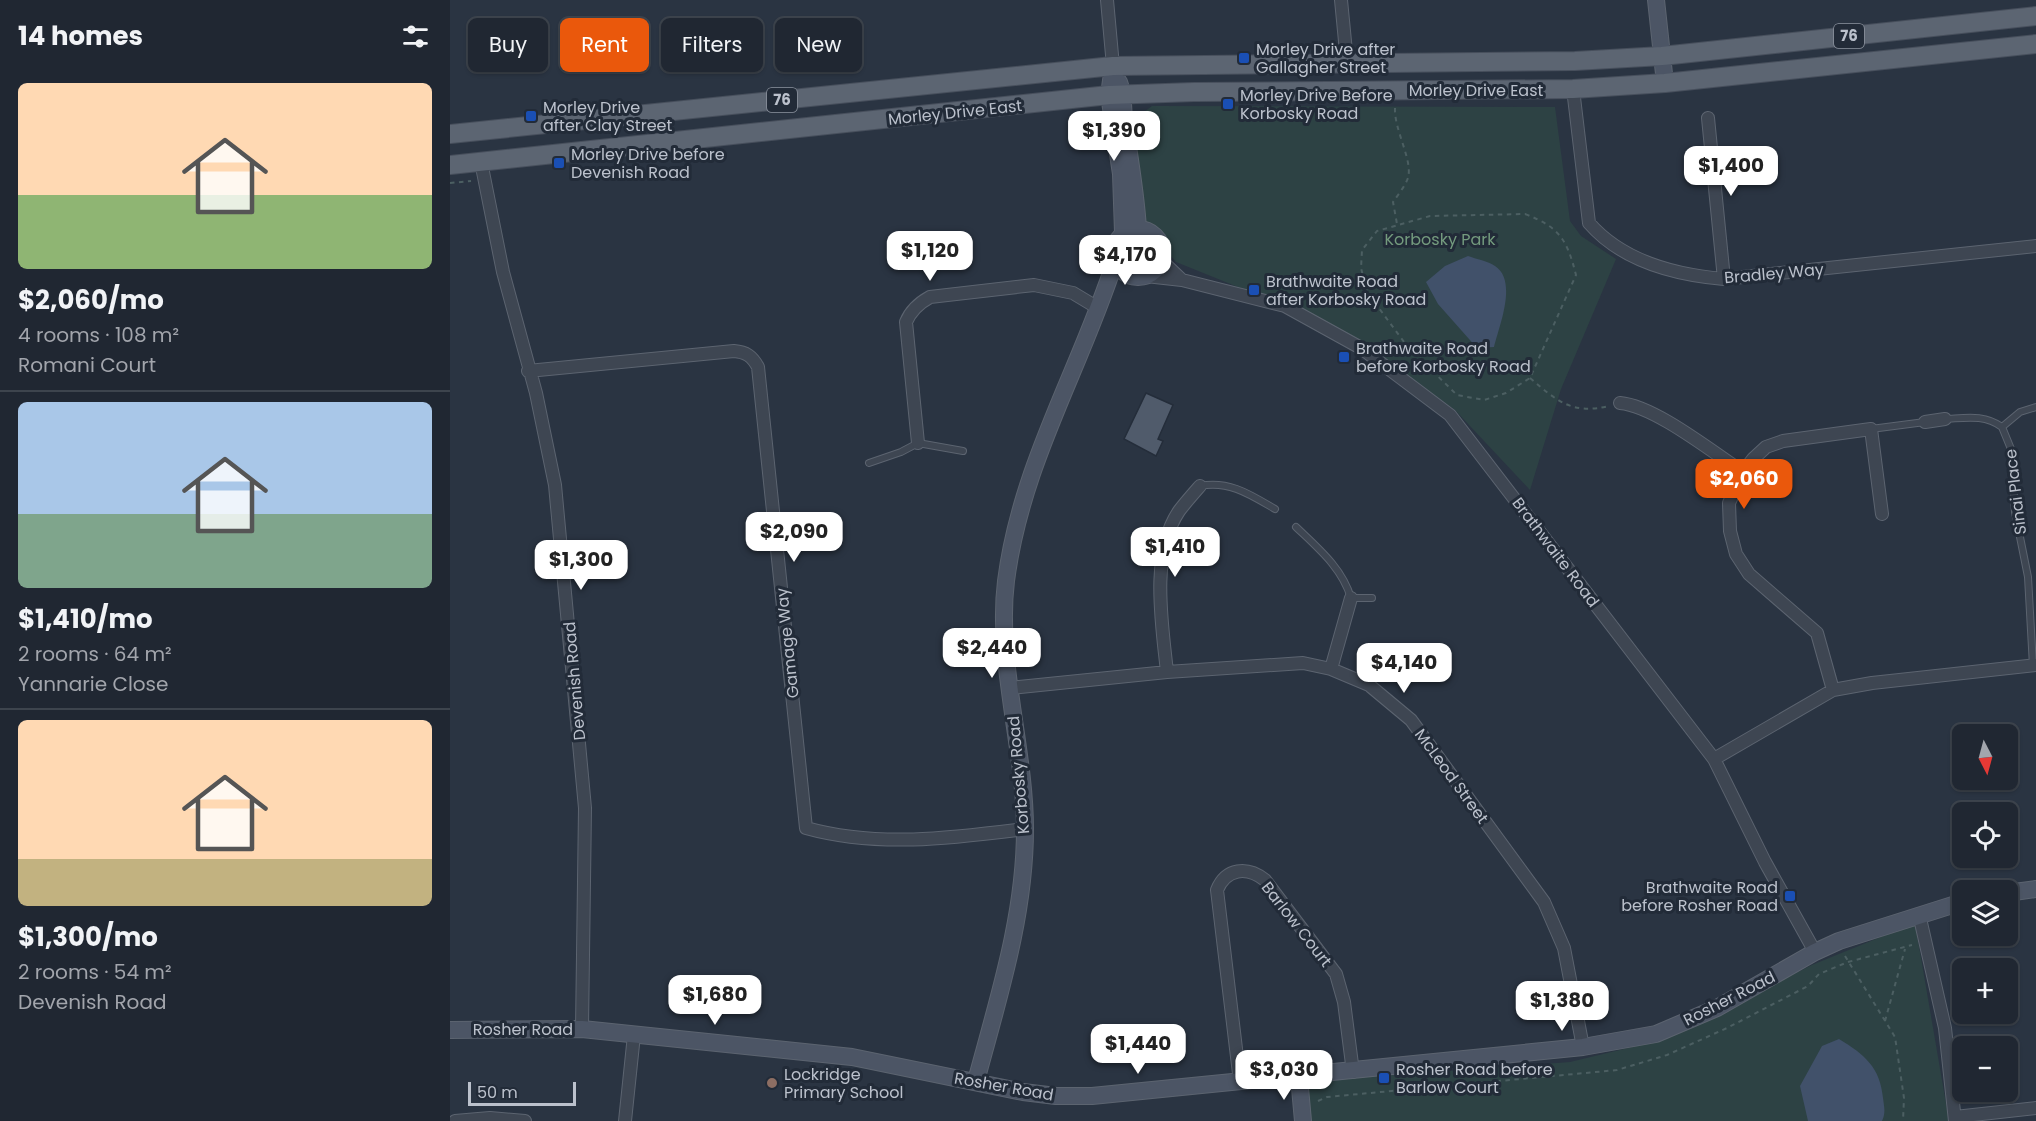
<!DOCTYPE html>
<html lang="en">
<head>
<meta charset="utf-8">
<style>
  :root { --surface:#202732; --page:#282f3a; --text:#f1f3f6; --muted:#a2a5ac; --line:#3d444d; --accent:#ea580c }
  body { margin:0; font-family:Poppins,sans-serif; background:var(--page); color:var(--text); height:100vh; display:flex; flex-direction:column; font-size:22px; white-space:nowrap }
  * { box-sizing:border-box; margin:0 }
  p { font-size:20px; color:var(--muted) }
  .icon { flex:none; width:33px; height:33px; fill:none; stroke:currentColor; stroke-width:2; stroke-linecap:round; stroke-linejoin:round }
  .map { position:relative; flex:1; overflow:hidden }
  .panel { display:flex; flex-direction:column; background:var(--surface); width:450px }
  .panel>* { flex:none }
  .hud { position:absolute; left:18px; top:18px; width:570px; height:54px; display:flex; gap:12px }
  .needle { width:39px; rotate:174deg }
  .controls { position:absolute; left:1502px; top:724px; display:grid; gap:12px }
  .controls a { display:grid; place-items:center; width:66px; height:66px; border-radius:9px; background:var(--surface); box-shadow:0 2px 4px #0004,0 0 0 2px var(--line); font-size:30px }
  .scale { position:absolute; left:18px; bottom:15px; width:108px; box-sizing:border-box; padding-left:6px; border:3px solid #bbc1cc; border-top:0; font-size:16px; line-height:21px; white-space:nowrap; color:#bbc1cc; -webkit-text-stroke:4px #222b38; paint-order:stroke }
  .price { position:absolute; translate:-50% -51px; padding:0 14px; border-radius:12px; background:#fff; color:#222; font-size:20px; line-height:39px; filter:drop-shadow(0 2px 3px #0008) }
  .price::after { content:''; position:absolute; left:50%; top:36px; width:18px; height:14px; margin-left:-9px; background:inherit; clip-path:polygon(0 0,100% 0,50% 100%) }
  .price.on { background:var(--accent); color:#fff }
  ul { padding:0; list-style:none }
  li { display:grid; align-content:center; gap:12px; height:318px; padding:0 18px }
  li+li { border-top:2px solid var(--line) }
  li span { display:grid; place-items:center; height:186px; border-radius:9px; color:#555 }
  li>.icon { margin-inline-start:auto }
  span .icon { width:108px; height:108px; fill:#fffc; stroke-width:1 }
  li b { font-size:26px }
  h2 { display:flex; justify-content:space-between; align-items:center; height:72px; padding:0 18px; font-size:26px }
  .pill { padding:0 21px; border-radius:9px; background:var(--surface); box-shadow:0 2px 4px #0004,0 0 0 2px var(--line); font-size:21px; line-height:54px }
  .pill.on { background:var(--accent); color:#fff }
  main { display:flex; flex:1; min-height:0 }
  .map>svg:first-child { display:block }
  .green { fill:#2d4244 }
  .water { fill:#41516a }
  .building { fill:#505b6b; stroke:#242d3a; stroke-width:1.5 }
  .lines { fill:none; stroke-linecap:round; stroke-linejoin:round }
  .lane-casing { stroke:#5c6470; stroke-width:8 }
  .street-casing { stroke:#5c6470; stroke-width:14 }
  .secondary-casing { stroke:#5c6470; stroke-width:18 }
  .primary-casing { stroke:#474f5c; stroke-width:20 }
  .path { stroke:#4c5f62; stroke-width:2; stroke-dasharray:4.5 4.5; stroke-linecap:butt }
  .lane { stroke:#3e4652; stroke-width:6 }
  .street { stroke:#3e4652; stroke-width:12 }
  .secondary { stroke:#4c5565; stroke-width:16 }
  .primary { stroke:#5c6572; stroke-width:18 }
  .transit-dot { fill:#1a4fb4; stroke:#222b38; stroke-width:2 }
  .education-dot { fill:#8d6e63; stroke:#222b38; stroke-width:2 }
  .labels { text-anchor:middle; stroke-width:6; stroke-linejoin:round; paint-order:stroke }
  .shield { fill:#222b38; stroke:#8d94a0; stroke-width:1.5 }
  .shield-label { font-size:15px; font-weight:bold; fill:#bbc1cc }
  .poi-label { font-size:16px; fill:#bbc1cc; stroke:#222b38; text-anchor:start }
  .street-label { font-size:16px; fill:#bbc1cc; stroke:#222b38 }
  .park-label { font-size:16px; fill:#749b7e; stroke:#222b38 }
</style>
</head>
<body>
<main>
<section class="panel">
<h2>14 homes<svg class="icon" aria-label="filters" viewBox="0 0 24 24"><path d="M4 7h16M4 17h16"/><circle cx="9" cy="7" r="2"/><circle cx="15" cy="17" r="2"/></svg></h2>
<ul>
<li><span style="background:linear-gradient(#ffd9b3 60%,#8fb573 0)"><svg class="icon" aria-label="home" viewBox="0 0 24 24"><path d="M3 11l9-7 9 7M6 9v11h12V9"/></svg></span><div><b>$2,060/mo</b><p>4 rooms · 108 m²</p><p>Romani Court</p></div></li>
<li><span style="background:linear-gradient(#a9c7e8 60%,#7fa58c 0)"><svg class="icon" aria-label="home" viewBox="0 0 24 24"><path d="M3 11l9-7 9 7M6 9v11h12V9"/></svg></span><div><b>$1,410/mo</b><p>2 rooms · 64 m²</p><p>Yannarie Close</p></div></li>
<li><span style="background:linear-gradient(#ffd9b3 75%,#c2b280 0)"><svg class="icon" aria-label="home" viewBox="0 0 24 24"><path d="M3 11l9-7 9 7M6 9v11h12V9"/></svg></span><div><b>$1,300/mo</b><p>2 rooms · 54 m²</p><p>Devenish Road</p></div></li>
</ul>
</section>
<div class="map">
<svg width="1586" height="1121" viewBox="0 0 1586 1121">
  <rect width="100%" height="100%" fill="#2a3442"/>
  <path class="green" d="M702 106 1105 107 1120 221 1131 236 1166 259 1111 389 1080 490 1005 410 889 328 726 262 689 220 683 120Z
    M1465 923 1499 1121H853L849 1082 1120 1062 1207 1041 1362 965Z"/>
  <path class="water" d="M1018 256C1026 259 1038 261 1045 266 1068 281 1049 326 1044 347L1027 348 988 304 976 282 995 266Z
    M1389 1039C1415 1055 1430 1067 1433 1098 1434 1106 1436 1113 1432 1121H1358L1350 1086 1372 1046Z"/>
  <path class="building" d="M696 393 723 405 708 439 713 441 706 456 674 439Z"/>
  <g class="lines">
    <defs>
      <path id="lane" d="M1495 419C1516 418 1534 414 1552 427L1570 412 1586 407
        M1552 427 1561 449 1565 512 1578 577 1583 666
        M1421 429 1475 422
        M419 463 451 452 468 443 513 451
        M750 486C779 480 801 495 825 509
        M846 527C869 549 892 568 901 598H922"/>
      <path id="street" d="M657 0 663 66
        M891 0 897 62
        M1123 89 1139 223C1172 261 1226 275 1274 279L1586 246
        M1258 118 1274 279
        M31 162 53 272 86 393 105 485 135 808 132 1029
        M711 260 732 280
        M696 276 732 280 835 306 911 348 1000 415 1264 759 1315 862 1365 952
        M78 371 284 351C296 352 302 356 308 367L356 828C428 848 503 838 575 829
        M1170 403C1205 406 1262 452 1293 472
        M1475 422 1495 419
        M468 443 456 322C461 310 469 303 480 297L584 285 623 293 648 308
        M881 669 901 598
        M717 672C712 624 700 554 729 511 735 503 743 494 750 486
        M560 688 717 672 853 663 881 669 919 685 961 720 1094 902 1114 948 1133 1047
        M1383 690 1367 633 1299 574 1286 554 1280 531 1279 503 1293 472 1303 459 1316 447 1333 441 1421 429 1432 514
        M1264 759 1383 690 1422 683 1586 665
        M1469 914 1495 1028 1505 1121
        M790 1082 767 890C776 868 797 866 815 880L886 974 894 1002 903 1072
        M1505 1117 1586 1108
        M5 1121 40 1118 75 1121
        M175 1121 184 1035"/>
      <path id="secondary" d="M1206 0 1215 83
        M663 66 659 95 671 174 673 232
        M669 82C675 97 672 111 675 127 680 161 686 194 688 229
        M664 253a24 24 0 1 1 48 0a24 24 0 1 1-48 0Z
        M1557 893 1586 889
        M0 1030 132 1029 402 1057 573 1092 606 1096H642L1133 1047 1206 1034 1267 1008 1365 952 1389 941 1512 902
        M849 1077 853 1121
        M526 1081C548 999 575 916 575 829 575 748 546 662 556 581 571 464 630 370 665 261"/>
      <path id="primary" d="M0 134 663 66 1125 61 1212 56 1586 16
        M0 165 659 95 744 92 1123 89 1215 83 1586 44"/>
    </defs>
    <use href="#lane" class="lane-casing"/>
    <use href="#street" class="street-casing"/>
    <use href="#secondary" class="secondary-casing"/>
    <use href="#primary" class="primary-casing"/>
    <path class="path" d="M945 108C944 130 963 160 958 178 955 186 948 195 943 202L947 224
      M0 183 21 181
      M1075 214C1109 227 1117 239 1126 275L1080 378 1056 393 1034 400 1007 395 957 346 917 292 911 268 912 250 927 231 980 216Z
      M1080 378C1107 401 1122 415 1159 406
      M1395 956 1445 1037 1454 1098 1453 1121
      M1435 1021 1455 949
      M868 1101 877 1097 1167 1070 1217 1055 1277 1028 1358 986 1369 974 1398 962 1462 945"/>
    <use href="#lane" class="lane"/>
    <use href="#street" class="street"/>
    <use href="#secondary" class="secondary"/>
    <use href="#primary" class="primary"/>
  </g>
  <g class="transit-dot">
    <rect x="788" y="52" width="12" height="12" rx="3"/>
    <rect x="772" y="98" width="12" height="12" rx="3"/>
    <rect x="75" y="110" width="12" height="12" rx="3"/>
    <rect x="103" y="157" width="12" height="12" rx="3"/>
    <rect x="798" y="284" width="12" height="12" rx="3"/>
    <rect x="888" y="351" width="12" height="12" rx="3"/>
    <rect x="1334" y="890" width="12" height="12" rx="3"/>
    <rect x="928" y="1072" width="12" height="12" rx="3"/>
  </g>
  <circle class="education-dot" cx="322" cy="1083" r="6"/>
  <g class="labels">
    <g class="shield">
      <rect x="1384" y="24" width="30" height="24" rx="4.5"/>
      <rect x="317" y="88" width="30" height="24" rx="4.5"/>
    </g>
    <g class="shield-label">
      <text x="1399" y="41">76</text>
      <text x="332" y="105">76</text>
    </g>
    <g class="poi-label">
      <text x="806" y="55">Morley Drive after<tspan x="806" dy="18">Gallagher Street</tspan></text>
      <text x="790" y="101">Morley Drive Before<tspan x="790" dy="18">Korbosky Road</tspan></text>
      <text x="93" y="113">Morley Drive<tspan x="93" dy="18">after Clay Street</tspan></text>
      <text x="121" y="160">Morley Drive before<tspan x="121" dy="18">Devenish Road</tspan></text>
      <text x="816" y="287">Brathwaite Road<tspan x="816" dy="18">after Korbosky Road</tspan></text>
      <text x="906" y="354">Brathwaite Road<tspan x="906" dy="18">before Korbosky Road</tspan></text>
      <text x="1328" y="893" text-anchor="end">Brathwaite Road<tspan x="1328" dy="18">before Rosher Road</tspan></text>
      <text x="946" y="1075">Rosher Road before<tspan x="946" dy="18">Barlow Court</tspan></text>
      <text x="334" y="1080">Lockridge<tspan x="334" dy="18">Primary School</tspan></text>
    </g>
    <g class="street-label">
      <text x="1026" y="96">Morley Drive East</text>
      <text transform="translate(505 112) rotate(-6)" y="6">Morley Drive East</text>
      <text transform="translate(1324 273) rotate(-5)" y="6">Bradley Way</text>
      <text transform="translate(1565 492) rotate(-97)" y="6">Sinai Place</text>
      <text transform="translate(1106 552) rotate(53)" y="6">Brathwaite Road</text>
      <text transform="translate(337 643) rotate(-96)" y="6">Gamage Way</text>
      <text transform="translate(124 681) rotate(-95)" y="6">Devenish Road</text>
      <text transform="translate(568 775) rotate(-95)" y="6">Korbosky Road</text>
      <text transform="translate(1002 776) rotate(54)" y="6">McLeod Street</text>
      <text transform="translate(847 924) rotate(52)" y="6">Barlow Court</text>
      <text transform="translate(1279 998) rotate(-27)" y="6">Rosher Road</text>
      <text x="73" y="1035">Rosher Road</text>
      <text transform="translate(554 1086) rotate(10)" y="6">Rosher Road</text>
    </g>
    <g class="park-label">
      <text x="990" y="245">Korbosky Park</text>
    </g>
  </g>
</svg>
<div class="controls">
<a><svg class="needle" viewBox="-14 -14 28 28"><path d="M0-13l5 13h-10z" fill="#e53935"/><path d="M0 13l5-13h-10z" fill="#a2a5ac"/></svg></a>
<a><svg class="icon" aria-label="locate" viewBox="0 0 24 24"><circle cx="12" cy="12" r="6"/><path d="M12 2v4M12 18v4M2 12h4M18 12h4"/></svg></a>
<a><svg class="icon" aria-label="layers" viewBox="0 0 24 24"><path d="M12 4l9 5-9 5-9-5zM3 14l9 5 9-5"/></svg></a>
<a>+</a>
<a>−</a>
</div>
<div class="scale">50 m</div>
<b class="price" style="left:664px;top:162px">$1,390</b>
<b class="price" style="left:1281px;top:197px">$1,400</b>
<b class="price" style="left:480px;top:282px">$1,120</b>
<b class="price" style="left:675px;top:286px">$4,170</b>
<b class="price on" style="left:1294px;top:510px">$2,060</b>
<b class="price" style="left:344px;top:563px">$2,090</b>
<b class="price" style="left:725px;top:578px">$1,410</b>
<b class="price" style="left:131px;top:591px">$1,300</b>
<b class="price" style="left:542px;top:679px">$2,440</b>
<b class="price" style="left:954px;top:694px">$4,140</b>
<b class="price" style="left:265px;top:1026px">$1,680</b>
<b class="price" style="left:1112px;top:1032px">$1,380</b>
<b class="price" style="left:688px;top:1075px">$1,440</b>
<b class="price" style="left:834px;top:1101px">$3,030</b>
<div class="hud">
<a class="pill">Buy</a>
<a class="pill on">Rent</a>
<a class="pill">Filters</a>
<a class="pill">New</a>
</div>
</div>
</main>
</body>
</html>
